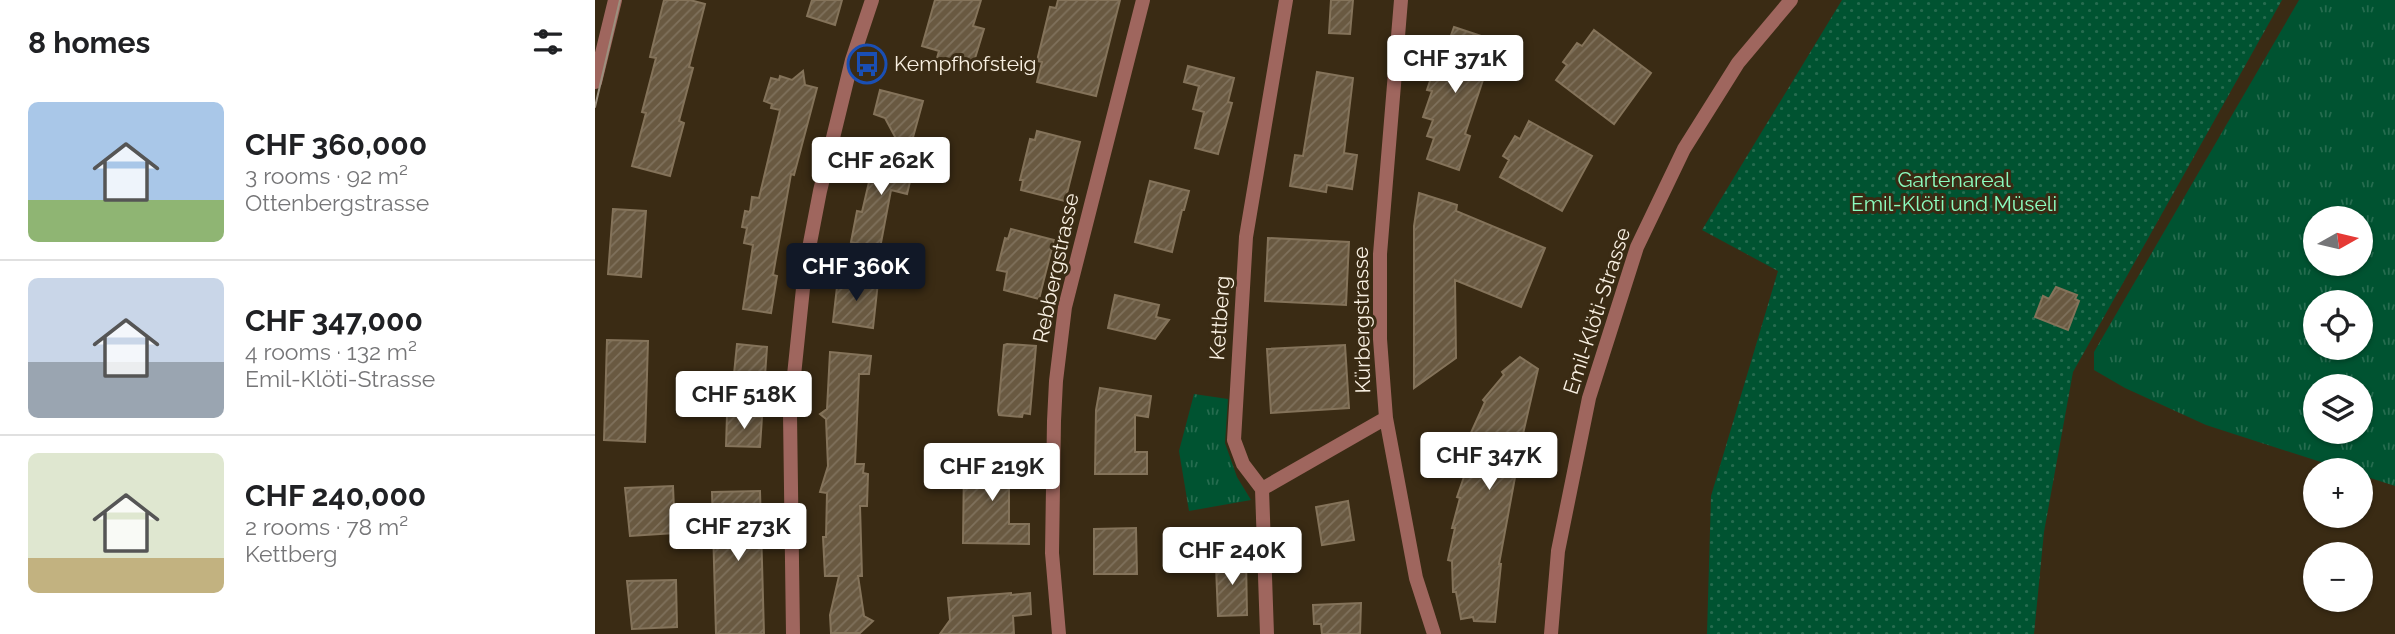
<!DOCTYPE html>
<html lang="en">
<head>
<meta charset="utf-8">
<style>
  :root { --surface:#fff; --page:#f6f6f6; --text:#202124; --muted:#757577; --line:#e0e0e0; --accent:#111827 }
  body { margin:0; font-family:Raleway,sans-serif; background:var(--page); color:var(--text); height:100vh; display:flex; flex-direction:column; font-size:26px; white-space:nowrap }
  * { box-sizing:border-box; margin:0 }
  p { font-size:23px; color:var(--muted) }
  .icon { flex:none; width:38px; height:38px; fill:none; stroke:currentColor; stroke-width:2; stroke-linecap:round; stroke-linejoin:round }
  .map { position:relative; flex:1; overflow:hidden }
  .details { display:flex; flex-direction:column; background:var(--surface); width:595px }
  .details>* { flex:none }
  .needle { width:46px; rotate:82deg }
  .controls { position:absolute; left:1708px; top:206px; display:grid; gap:14px }
  .controls a { display:grid; place-items:center; width:70px; height:70px; border-radius:50%; background:var(--surface); box-shadow:0 2px 5px #0004; font-size:35px }
  .price { position:absolute; translate:-50% -60px; padding:0 16px; border-radius:7px; background:#fff; color:#222; font-size:23px; line-height:46px; filter:drop-shadow(0 2px 4px #0008) }
  .price::after { content:''; position:absolute; left:50%; top:42px; width:21px; height:16px; margin-left:-10px; background:inherit; clip-path:polygon(0 0,100% 0,50% 100%) }
  .price.current { background:var(--accent); color:#fff }
  ul { padding:0; list-style:none }
  li { display:flex; align-items:center; gap:21px; height:175px; padding:0 28px }
  li+li { border-top:2px solid var(--line) }
  li span { display:grid; place-items:center; flex:none; width:196px; height:140px; border-radius:10px; color:#555 }
  li>.icon { margin-inline-start:auto }
  span .icon { width:84px; height:84px; fill:#fffc; stroke-width:1 }
  li b { font-size:30px }
  h2 { display:flex; justify-content:space-between; align-items:center; height:84px; padding:0 28px; font-size:30px }
  main { display:flex; flex:1; min-height:0 }
  .map>svg:first-child { display:block }
  .grass { fill:url(#grass-tufts); fill-rule:evenodd }
  .garden { fill:url(#garden-dots) }
  .building { fill:url(#building-hatch); stroke:#84735a; stroke-width:2 }
  .lines { fill:none; stroke-linecap:round; stroke-linejoin:round }
  .minor { stroke:#9f665e; stroke-width:14 }
  .tertiary { stroke:#9f665e; stroke-width:14 }
  .tram { stroke:#9c907e; stroke-width:2 }
  .labels { text-anchor:middle; stroke-width:6; stroke-linejoin:round; paint-order:stroke }
  .poi-label { font-size:21px; fill:#f9f0e2; stroke:#3a2b14; text-anchor:start }
  .park-label { font-size:21px; fill:#8cfdbf; stroke:#3a2b14 }
  .street-label { font-size:21px; fill:#f9f0e2; stroke:#3a2b14 }
</style>
</head>
<body>
<main>
<section class="details">
<h2>8 homes<svg class="icon" aria-label="filters" viewBox="0 0 24 24"><path d="M4 7h16M4 17h16"/><circle cx="9" cy="7" r="2"/><circle cx="15" cy="17" r="2"/></svg></h2>
<ul>
<li><span style="background:linear-gradient(#a9c7e8 70%,#8fb573 0)"><svg class="icon" aria-label="home" viewBox="0 0 24 24"><path d="M3 11l9-7 9 7M6 9v11h12V9"/></svg></span><div><b>CHF 360,000</b><p>3 rooms · 92 m²</p><p>Ottenbergstrasse</p></div></li>
<li><span style="background:linear-gradient(#c9d6e8 60%,#9aa5b1 0)"><svg class="icon" aria-label="home" viewBox="0 0 24 24"><path d="M3 11l9-7 9 7M6 9v11h12V9"/></svg></span><div><b>CHF 347,000</b><p>4 rooms · 132 m²</p><p>Emil-Klöti-Strasse</p></div></li>
<li><span style="background:linear-gradient(#dfe7d0 75%,#c2b280 0)"><svg class="icon" aria-label="home" viewBox="0 0 24 24"><path d="M3 11l9-7 9 7M6 9v11h12V9"/></svg></span><div><b>CHF 240,000</b><p>2 rooms · 78 m²</p><p>Kettberg</p></div></li>
</ul>
</section>
<div class="map">
<svg width="1800" height="634" viewBox="0 0 1800 634">
  <defs>
    <pattern id="grass-tufts" width="24" height="20" patternUnits="userSpaceOnUse" patternTransform="scale(1.75)"><rect width="24" height="20" fill="#005331"/><path d="M3 7l-1-3M5 7V3M7 7l1-3M15 17l-1-3M17 17v-4M19 17l1-3" fill="none" stroke="#266c4f"/></pattern>
    <pattern id="garden-dots" width="8" height="8" patternUnits="userSpaceOnUse" patternTransform="scale(1.75)"><rect width="8" height="8" fill="#005331"/><path d="M2 2h.1M6 6h.1" fill="none" stroke="#266c4f" stroke-width="1.8" stroke-linecap="round"/></pattern>
    <pattern id="building-hatch" width="6" height="6" patternUnits="userSpaceOnUse" patternTransform="scale(1.75)"><rect width="6" height="6" fill="#695941"/><path d="M-1 1l2-2M0 6l6-6M5 7l2-2" fill="none" stroke="#7f715c"/></pattern>
  </defs>
  <rect width="100%" height="100%" fill="#3a2b14"/>
  <path class="grass" d="M1704 0H1800V486L1766 475V471H1754L1611 425 1530 388 1499 370V352ZM1720 219H1766V264H1720ZM1720 303H1766V348H1720ZM1720 387H1766V432H1720Z
    M599 394 633 399 630 443 642 477 656 500 594 511 584 451Z"/>
  <path class="garden" d="M1247 0H1687L1478 372 1449 532 1439 634H1112L1116 496 1183 271 1107 230Z"/>
  <path class="building" d="M69 0H95L110 4 94 67 98 68 84 121 89 123 75 176 37 166 51 113 47 112 61 58 55 57Z
    M217 0H247L240 25 212 16Z
    M340 0H386L378 26 389 29 377 68 342 58 344 51 327 46Z
    M463 0H525L501 96 442 82 447 62 442 61 455 7 461 8Z
    M736 0H758L755 34 734 33Z
    M859 27 898 40 890 64 893 65 870 134 875 136 864 170 832 159 839 138 832 136 838 120 828 117 837 91 832 90 845 51 850 52Z
    M999 30 1056 73 1019 124 961 80 972 65 968 62 982 43 987 46Z
    M593 66 639 78 633 102 637 103 623 154 600 148 609 112 598 109 604 86 589 82Z
    M208 71 210 85 222 88 199 175 196 174 178 275 182 276 176 313 148 309 158 245 149 243 152 228 147 227 150 211 155 212 157 197 164 198 185 110 176 108 177 104 169 101 176 78 184 80 185 76 197 80Z
    M722 72 758 78 749 153 762 155 757 189 732 185 731 192 695 186 700 155 708 156Z
    M285 90 328 101 312 159 290 118 279 114Z
    M934 121 997 156 967 211 905 177 914 160 908 156 920 136 925 139Z
    M442 131 485 142 470 201 426 190 428 180H425L435 139 440 140Z
    M281 152 320 161 312 194 296 190 285 248 256 242 262 211 267 212Z
    M555 181 594 191 589 210H587L577 252 540 242Z
    M824 193 862 205 861 211 950 248 926 307 860 280 861 358 819 388V226Z
    M18 209 51 211 46 277 13 274Z
    M416 229 459 240 444 299 409 290 412 272 402 270 410 238 413 239Z
    M673 238 754 242 751 305 670 301Z
    M243 278 283 282 278 328 238 322Z
    M1461 287 1482 295 1480 299 1484 301 1473 330 1440 317 1448 296 1454 299Z
    M520 295 564 305 561 317 574 320 560 339 513 328Z
    M12 340 53 341 50 442 9 440Z
    M142 344 172 347 170 376 139 374Z
    M412 344 441 346 435 414 428 413 427 417 404 415 403 411 409 345Z
    M750 345 754 408 676 413 672 349Z
    M235 352 276 356 274 374H264L260 464H269L268 473 273 474 272 506H265L267 576H263L269 616 278 621 265 633H236L235 615 244 576H230L228 537H231L232 493 225 492 233 466 231 419 225 414 232 409Z
    M925 357 943 369 928 434 904 564H906L900 622 879 621 878 617 866 619 861 592H858L857 561 853 560 860 528H857L865 498 862 497 872 468 868 467 878 436 875 435 890 402 888 400 909 375 907 372Z
    M505 388 556 396 553 417 540 415V452H552V474H500L501 410Z
    M132 415 167 417 165 447 131 446Z
    M369 462H434V480H414V524H434V544L368 543Z
    M78 486 80 533 35 536 30 488Z
    M165 491 169 634H121L117 492Z
    M753 501 759 540 727 545 721 507Z
    M541 528 542 574H499V529Z
    M627 557H651L652 615 623 616 621 566 627 565Z
    M81 580 82 627 37 629 32 581Z
    M416 593V595L435 593 436 614 418 616 419 634H345L355 620 353 598Z
    M766 603 765 634H727L726 624H719L718 605Z"/>
  <g class="lines">
    <path class="minor" d="M806 0 785 254V339L791 418 821 578 839 634
      M0 82 20 0
      M667 489 791 418
      M198 634 195 414 210 269 225 191 257 60 277 0
      M464 634 457 553 459 421 461 381 470 307 548 0
      M672 634 667 489 648 464 639 440 651 237 691 0"/>
    <path class="tertiary" d="M956 634 963 551 994 398 1042 247 1089 149 1143 63 1196 0"/>
    <path class="tram" d="M0 107 25 0"/>
  </g>
  <defs>
    <symbol id="bus-ring" viewBox="-11 -11 22 22"><circle r="9.5" fill="#3a2b14" stroke="#1a4fb4" stroke-width="1.5"/><path d="M-5-6H5V4H4V6H2V4H-2V6H-4V4H-5ZM-3.5-4V0h7V-4ZM-3.5 1.2v1.5H-2V1.2ZM2 1.2v1.5H3.5V1.2Z" fill="#1a4fb4"/></symbol>
  </defs>
  <g fill-rule="evenodd">
    <use href="#bus-ring" x="250" y="42" width="44" height="44"/>
  </g>
  <g class="labels">
    <g class="poi-label">
      <text x="299" y="71">Kempfhofsteig</text>
    </g>
    <g class="park-label">
      <text x="1359" y="187">Gartenareal<tspan x="1359" dy="24">Emil-Klöti und Müseli</tspan></text>
    </g>
    <g class="street-label">
      <text transform="translate(461 268) rotate(-78)" y="7">Rebbergstrasse</text>
      <text transform="translate(1002 311) rotate(-72)" y="7">Emil-Klöti-Strasse</text>
      <text transform="translate(625 318) rotate(-86)" y="7">Kettberg</text>
      <text transform="translate(767 320) rotate(-91)" y="7">Kürbergstrasse</text>
    </g>
  </g>
</svg>
<div class="controls">
<a><svg class="needle" viewBox="-14 -14 28 28"><path d="M0-13l5 13h-10z" fill="#e53935"/><path d="M0 13l5-13h-10z" fill="#757577"/></svg></a>
<a><svg class="icon" aria-label="locate" viewBox="0 0 24 24"><circle cx="12" cy="12" r="6"/><path d="M12 2v4M12 18v4M2 12h4M18 12h4"/></svg></a>
<a><svg class="icon" aria-label="layers" viewBox="0 0 24 24"><path d="M12 4l9 5-9 5-9-5zM3 14l9 5 9-5"/></svg></a>
<a>+</a>
<a>−</a>
</div>
<b class="price" style="left:860px;top:95px">CHF 371K</b>
<b class="price" style="left:286px;top:197px">CHF 262K</b>
<b class="price current" style="left:261px;top:303px">CHF 360K</b>
<b class="price" style="left:149px;top:431px">CHF 518K</b>
<b class="price" style="left:894px;top:492px">CHF 347K</b>
<b class="price" style="left:397px;top:503px">CHF 219K</b>
<b class="price" style="left:143px;top:563px">CHF 273K</b>
<b class="price" style="left:637px;top:587px">CHF 240K</b>
</div>
</main>
</body>
</html>
